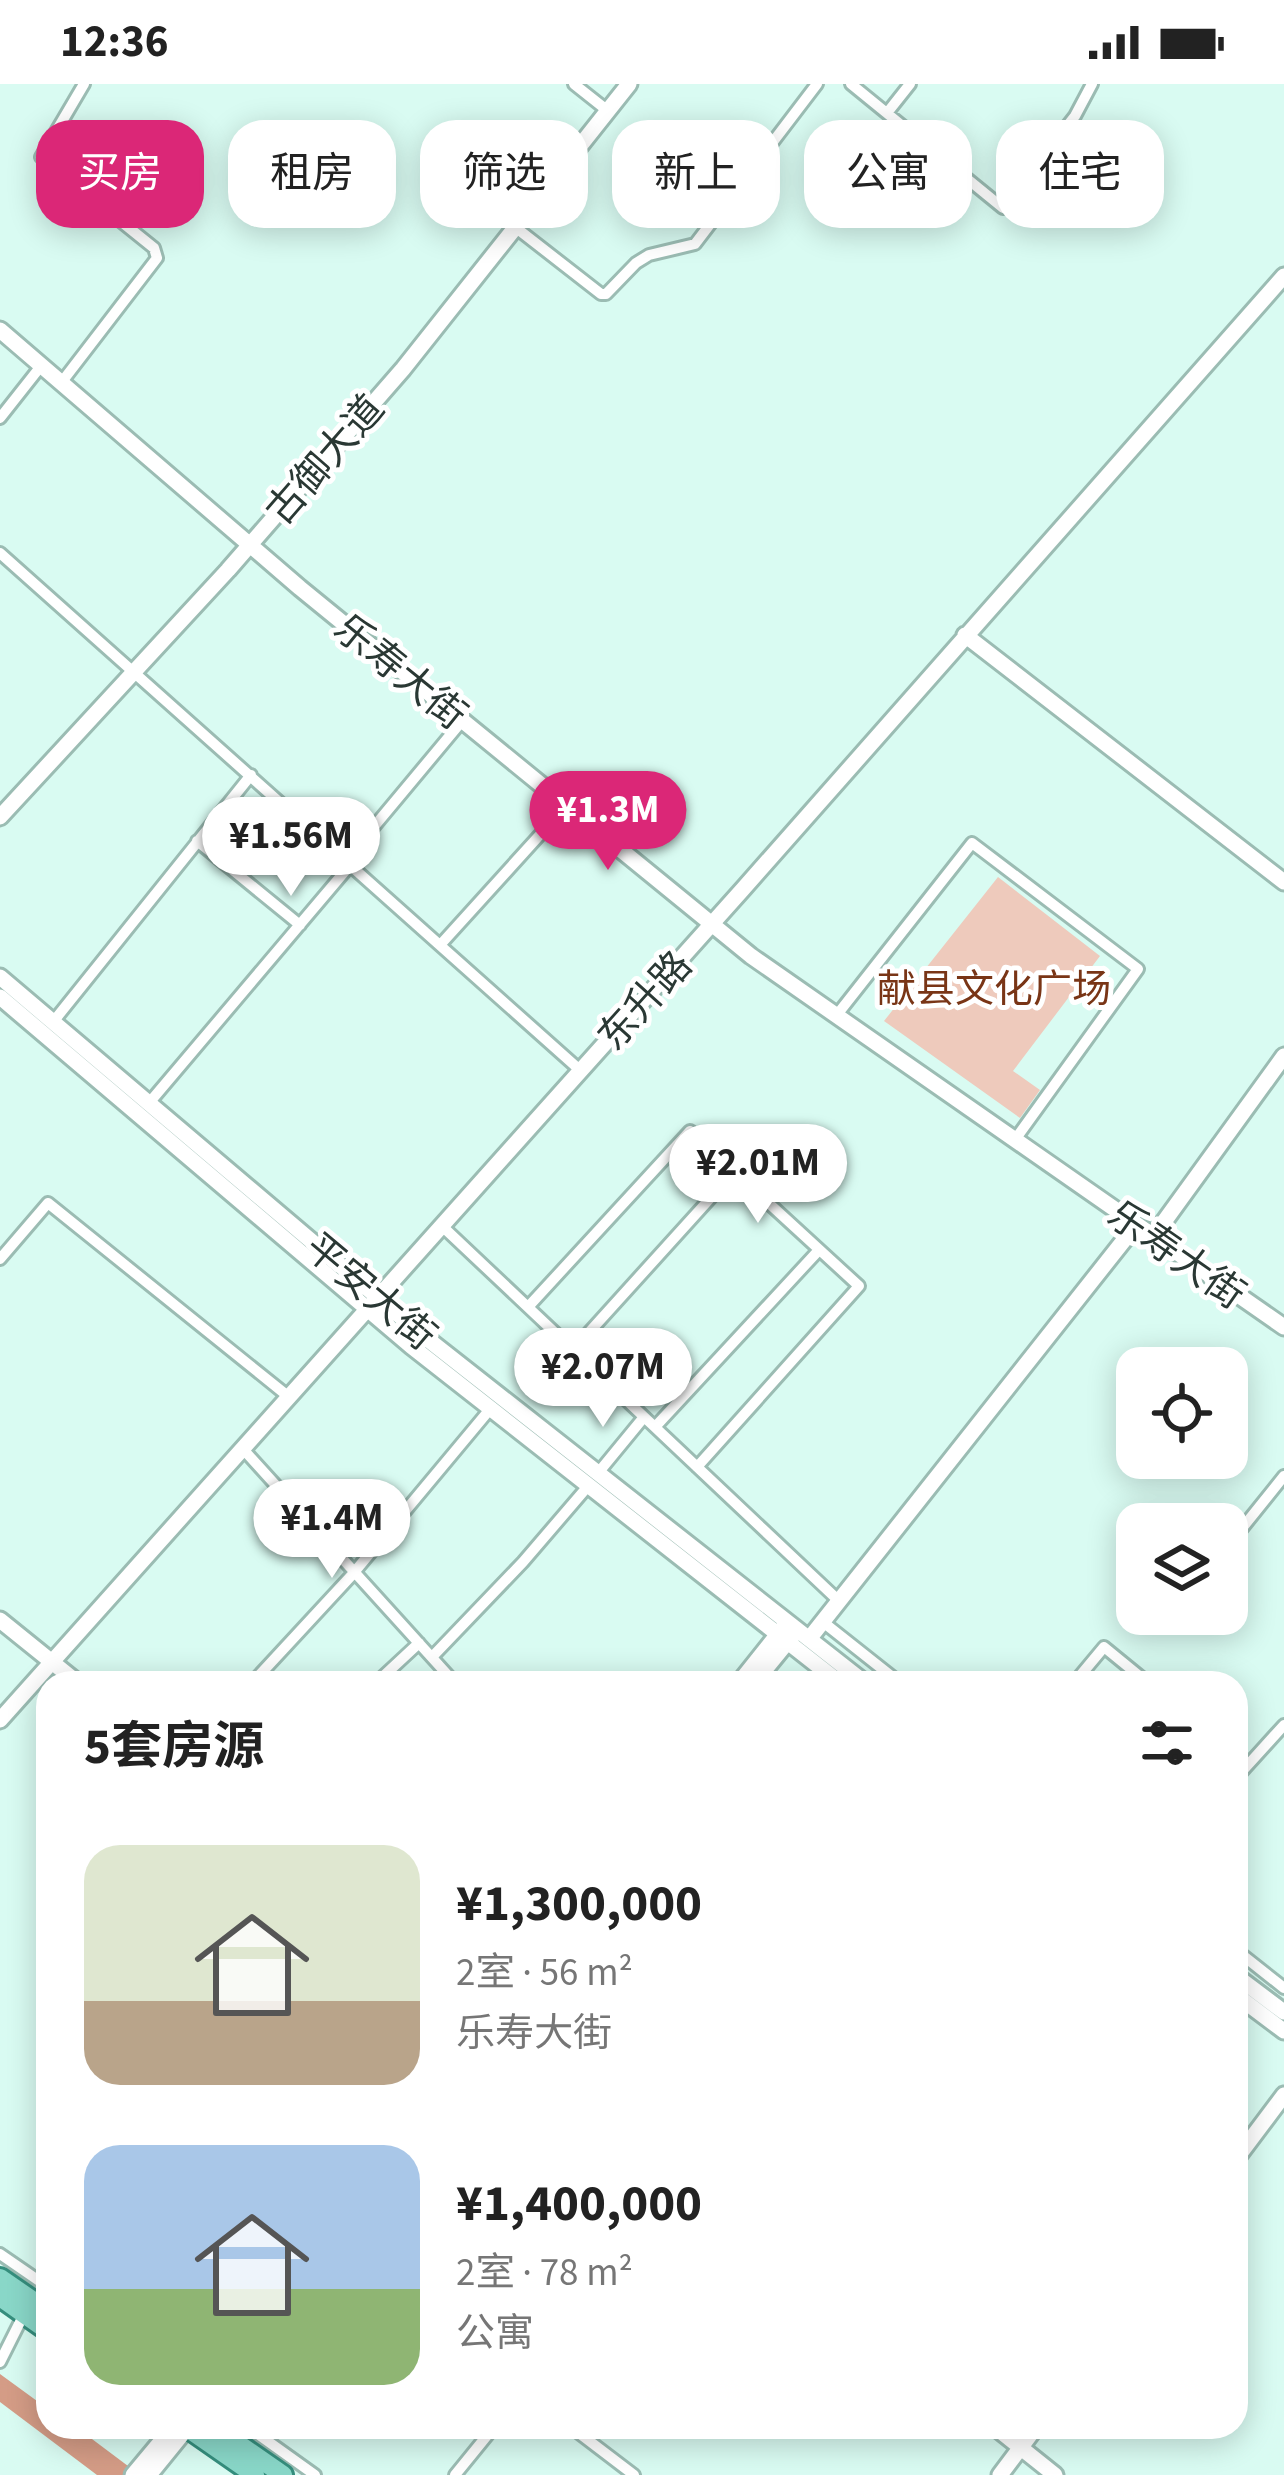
<!DOCTYPE html>
<html lang="zh">
<head>
<meta charset="utf-8">
<style>
  :root { --surface:#fff; --page:#f6f6f6; --text:#222; --muted:#767676; --accent:#db2777 }
  body { margin:0; font-family:"Source Sans 3","Noto Sans SC",sans-serif; background:var(--page); color:var(--text); height:100vh; display:flex; flex-direction:column; font-size:45px; white-space:nowrap }
  * { box-sizing:border-box; margin:0 }
  p { font-size:39px; color:var(--muted) }
  .icon { flex:none; width:66px; height:66px; fill:none; stroke:currentColor; stroke-width:2; stroke-linecap:round; stroke-linejoin:round }
  .map { position:relative; flex:1; overflow:hidden }
  .panel { position:absolute; left:36px; top:1587px; width:1212px; height:768px; display:flex; flex-direction:column; background:var(--surface); border-radius:36px; box-shadow:0 6px 30px #0003 }
  .panel>* { flex:none }
  .top-card { position:absolute; left:36px; top:36px; width:1212px; height:108px; display:flex; gap:24px }
  .controls { position:absolute; left:1116px; top:1263px; display:grid; gap:24px }
  .controls a { display:grid; place-items:center; width:132px; height:132px; border-radius:24px; background:var(--surface); box-shadow:0 6px 30px #0003; font-size:60px }
  .price { position:absolute; translate:-50% -102px; padding:0 27px; border-radius:42px; background:#fff; color:#222; font-size:39px; line-height:78px; filter:drop-shadow(0 3px 6px #0008) }
  .price::after { content:''; position:absolute; left:50%; top:72px; width:36px; height:27px; margin-left:-18px; background:inherit; clip-path:polygon(0 0,100% 0,50% 100%) }
  .price.current { background:var(--accent); color:#fff }
  ul { padding:0; list-style:none }
  li { display:flex; align-items:center; gap:36px; height:300px; padding:0 48px }
  li span { display:grid; place-items:center; flex:none; width:336px; height:240px; border-radius:36px; color:#555 }
  li>.icon { margin-inline-start:auto }
  span .icon { width:144px; height:144px; fill:#fffc; stroke-width:1 }
  li b { font-size:51px }
  h2 { display:flex; justify-content:space-between; align-items:center; height:144px; padding:0 48px; font-size:51px }
  .tag { padding:0 42px; border-radius:36px; background:var(--surface); box-shadow:0 6px 30px #0003; font-size:42px; line-height:108px }
  .tag.current { background:var(--accent); color:#fff }
  .status { display:flex; justify-content:space-between; align-items:center; height:84px; padding:0 60px; background:var(--surface); direction:ltr }
  .status svg { height:33px; fill:currentColor }
  .map>svg:first-child { display:block }
  .green { fill:#eecabc }
  .water { fill:#d49c86 }
  .lines { fill:none; stroke-linecap:round; stroke-linejoin:round }
  .street-casing { stroke:#9bbcb3; stroke-width:16 }
  .secondary-casing { stroke:#9bbcb3; stroke-width:21 }
  .primary-casing { stroke:#358e7d; stroke-width:24 }
  .street { stroke:#fff; stroke-width:10 }
  .secondary { stroke:#fff; stroke-width:15 }
  .primary { stroke:#89d7c8; stroke-width:18 }
  .labels { text-anchor:middle; stroke-width:10; stroke-linejoin:round; paint-order:stroke }
  .street-label { font-size:39px; fill:#2a3834; stroke:#fff }
  .park-label { font-size:39px; fill:#793516; stroke:#fff }
</style>
</head>
<body>
<div class="status"><b>12:36</b><svg viewBox="0 0 49 12"><path d="M0 12V9h3v3zM5 12V6h3v6zM10 12V3h3v9zM15 12V0h3v12zM26 1h20v11H26zM47 4h2v5h-2z"/></svg></div>
<div class="map">
<svg width="1284" height="2391" viewBox="0 0 1284 2391">
  <rect width="100%" height="100%" fill="#d9fbf2"/>
  <path class="green" d="M998 793 1100 872 1013 987 1040 1006 1020 1034 884 937Z"/>
  <path class="water" d="M0 2290 48 2325V2343H76L140 2391H97L0 2318Z"/>
  <g class="lines">
    <defs>
      <path id="street" d="M574 0 608 27
        M851 0 1003 124 1075 32 1092 0
        M887 29 910 0
        M515 143 601 210H606L636 179 649 171 695 160 817 0
        M61 299 157 174 154 164 41 73 84 0
        M0 334 41 282
        M0 469 581 987
        M197 757 300 841
        M441 860 566 722
        M836 932 972 759 1138 885 1014 1057
        M53 938 251 691
        M149 1019 346 786 362 757 462 637
        M442 1142 839 1517
        M0 1175 48 1119 289 1313
        M528 1223 690 1047 859 1202 697 1383
        M573 1266 734 1088
        M655 1343 819 1166
        M243 1365 455 1599
        M598 1389 644 1333
        M1227 1463 1284 1392
        M823 1538 900 1599
        M432 1573 523 1478 589 1401
        M252 1599 351 1492 491 1324
        M376 1599 419 1559
        M1074 1599 1104 1563 1148 1599
        M1236 1694 1284 1641
        M1236 1866 1284 1904
        M0 2170 48 2203
        M0 2278 24 2230
        M248 2343 315 2391
        M571 2343 634 2391
        M455 2391 494 2343"/>
      <path id="secondary" d="M0 246 300 504 751 872 1284 1243
        M965 551 1284 798
        M0 733 228 486 403 285 629 0
        M0 893 421 1250 865 1599
        M0 913 411 1262 840 1599
        M1153 1153 1284 972
        M0 1536 78 1599
        M809 1555 1136 1141
        M739 1599 782 1545
        M754 1599 794 1550
        M0 1636 743 805 1284 192
        M1236 1892 1284 1928
        M1236 1911 1284 1947
        M1236 2075 1284 2011
        M995 2343 1055 2391
        M133 2391 173 2343
        M149 2391 188 2343
        M1000 2391 1036 2343"/>
      <path id="primary" d="M0 2194 48 2227
        M0 2213 48 2247
        M186 2343 255 2391
        M214 2343 283 2391"/>
    </defs>
    <use href="#street" class="street-casing"/>
    <use href="#secondary" class="secondary-casing"/>
    <use href="#primary" class="primary-casing"/>
    <use href="#street" class="street"/>
    <use href="#secondary" class="secondary"/>
    <use href="#primary" class="primary"/>
  </g>
  <g class="labels">
    <g class="street-label">
      <text transform="translate(324 375) rotate(-49)" y="14">古御大道</text>
      <text transform="translate(401 587) rotate(39)" y="14">乐寿大街</text>
      <text transform="translate(644 916) rotate(-48)" y="14">东升路</text>
      <text transform="translate(1177 1170) rotate(35)" y="14">乐寿大街</text>
      <text transform="translate(371 1207) rotate(40)" y="14">平安大街</text>
    </g>
    <g class="park-label">
      <text x="994" y="918">献县文化广场</text>
    </g>
  </g>
</svg>
<div class="controls">
<a><svg class="icon" aria-label="locate" viewBox="0 0 24 24"><circle cx="12" cy="12" r="6"/><path d="M12 2v4M12 18v4M2 12h4M18 12h4"/></svg></a>
<a><svg class="icon" aria-label="layers" viewBox="0 0 24 24"><path d="M12 4l9 5-9 5-9-5zM3 14l9 5 9-5"/></svg></a>
</div>
<b class="price current" style="left:608px;top:789px">¥1.3M</b>
<b class="price" style="left:291px;top:815px">¥1.56M</b>
<b class="price" style="left:758px;top:1142px">¥2.01M</b>
<b class="price" style="left:603px;top:1346px">¥2.07M</b>
<b class="price" style="left:332px;top:1497px">¥1.4M</b>
<div class="top-card">
<a class="tag current">买房</a>
<a class="tag">租房</a>
<a class="tag">筛选</a>
<a class="tag">新上</a>
<a class="tag">公寓</a>
<a class="tag">住宅</a>
</div>
<section class="panel">
<h2>5套房源<svg class="icon" aria-label="filters" viewBox="0 0 24 24"><path d="M4 7h16M4 17h16"/><circle cx="9" cy="7" r="2"/><circle cx="15" cy="17" r="2"/></svg></h2>
<ul>
<li><span style="background:linear-gradient(#dfe7d0 65%,#b9a48a 0)"><svg class="icon" aria-label="home" viewBox="0 0 24 24"><path d="M3 11l9-7 9 7M6 9v11h12V9"/></svg></span><div><b>¥1,300,000</b><p>2室 · 56 m²</p><p>乐寿大街</p></div></li>
<li><span style="background:linear-gradient(#a9c7e8 60%,#8fb573 0)"><svg class="icon" aria-label="home" viewBox="0 0 24 24"><path d="M3 11l9-7 9 7M6 9v11h12V9"/></svg></span><div><b>¥1,400,000</b><p>2室 · 78 m²</p><p>公寓</p></div></li>
</ul>
</section>
</div>
</body>
</html>
